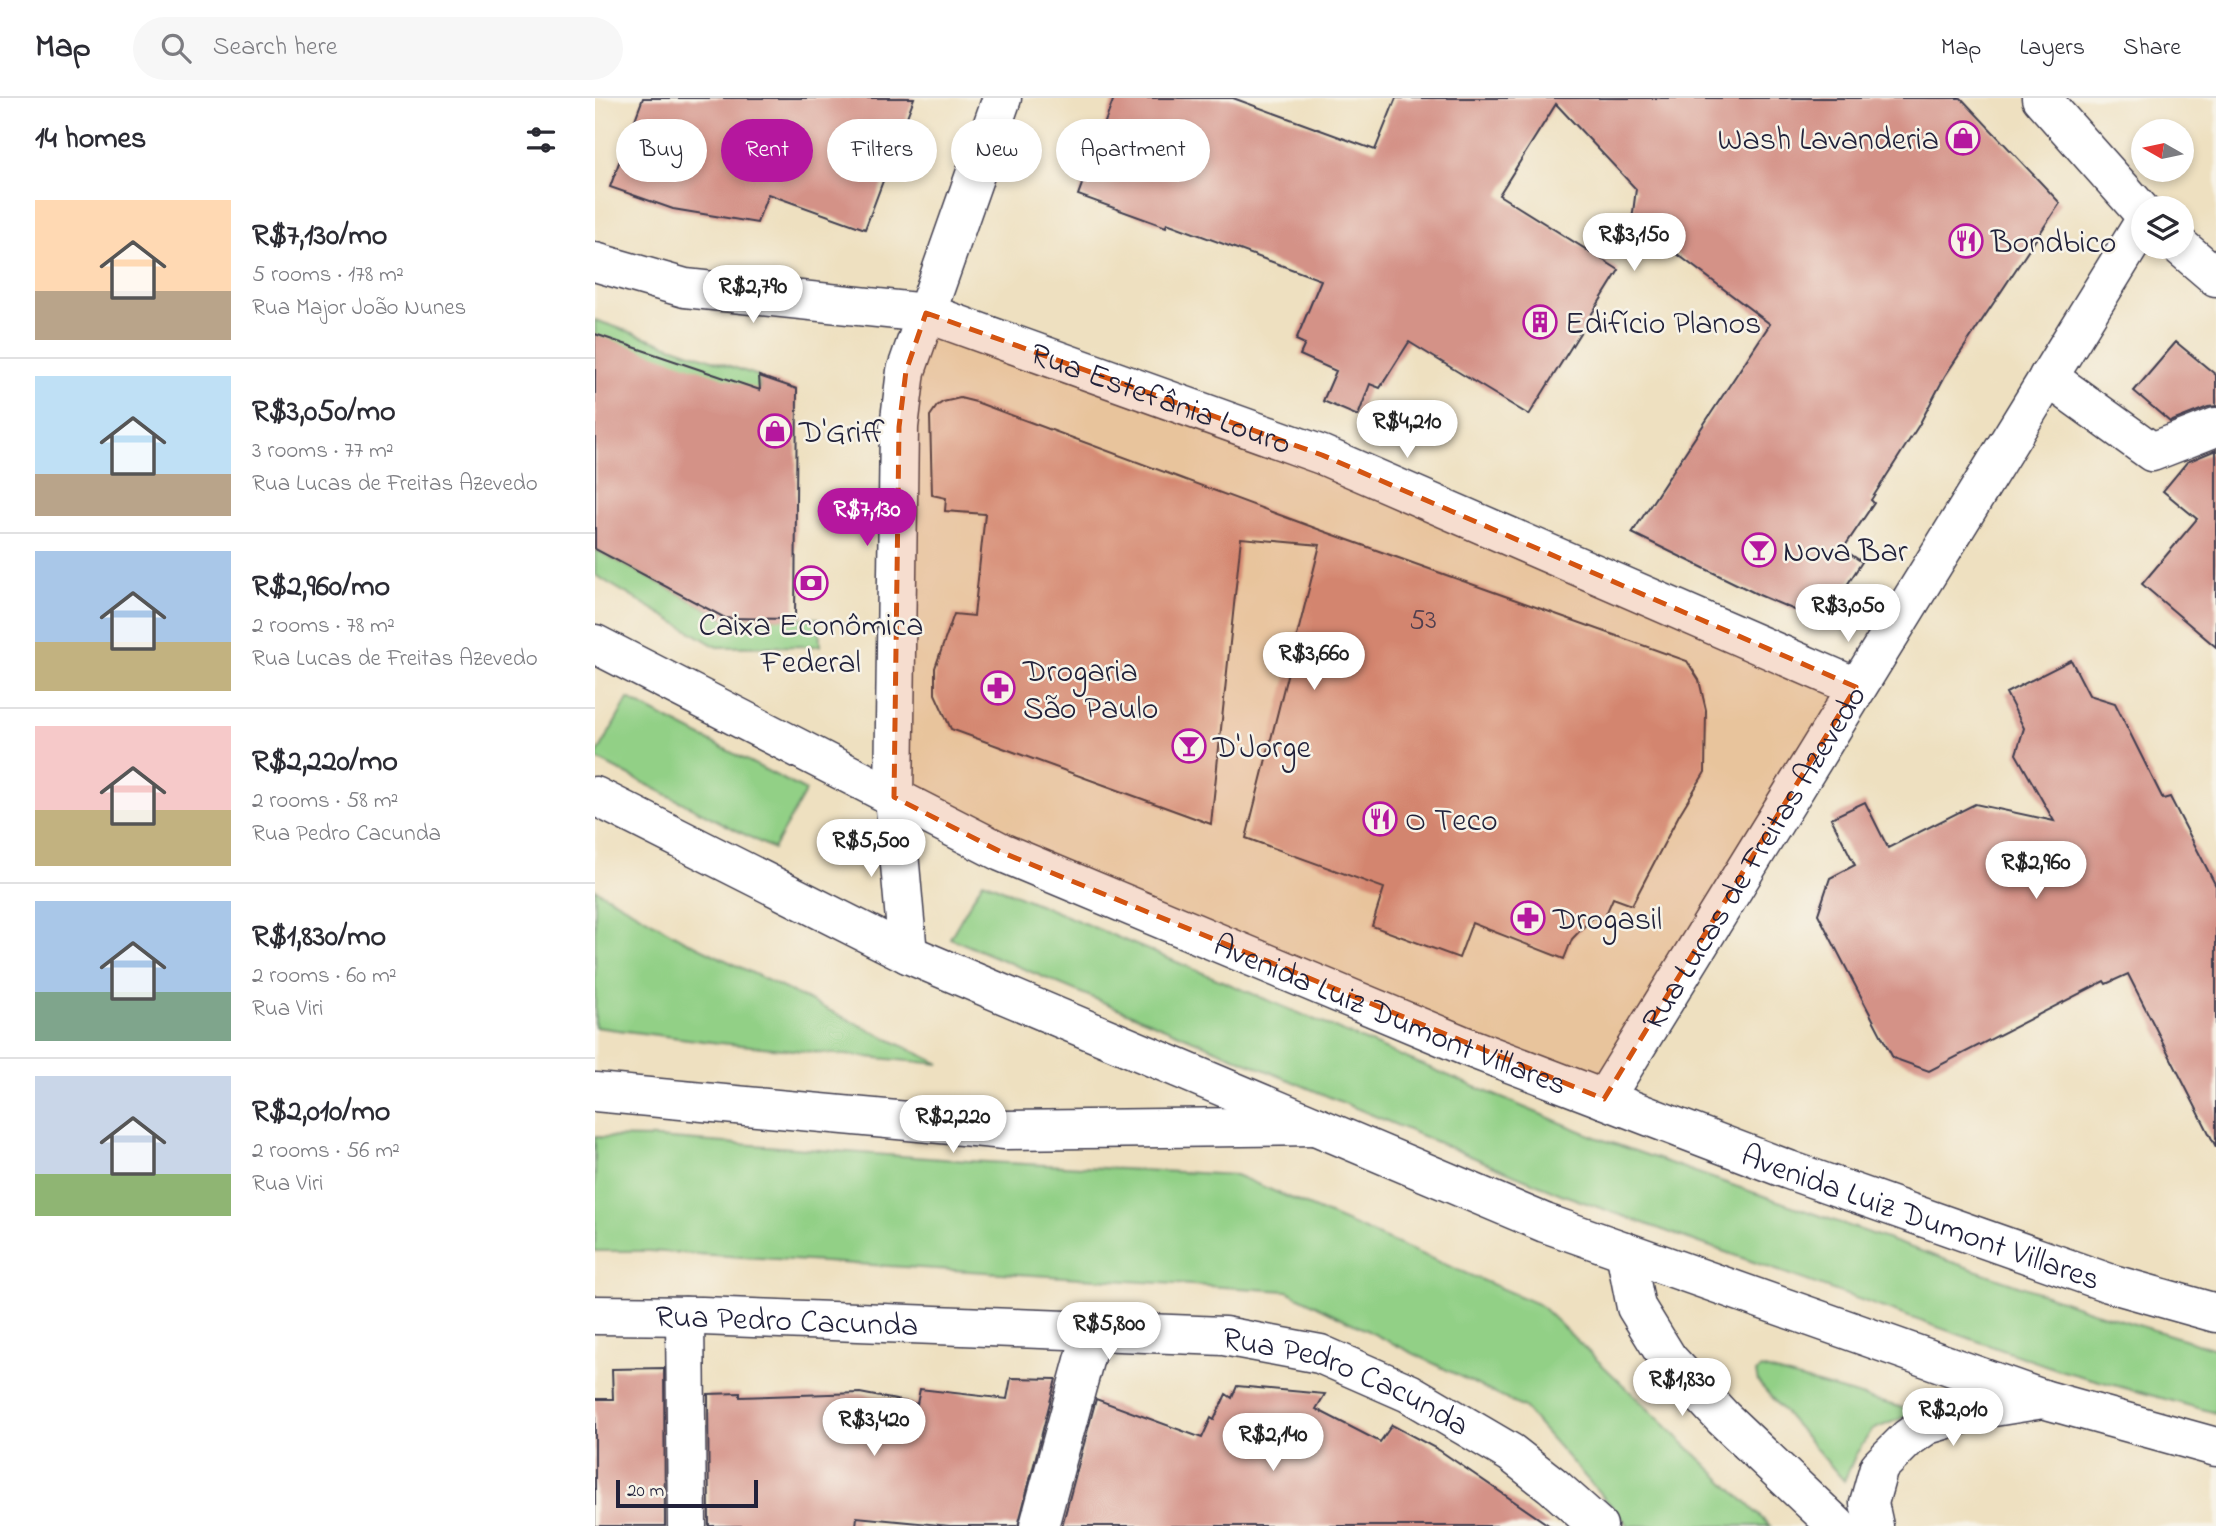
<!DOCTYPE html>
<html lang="en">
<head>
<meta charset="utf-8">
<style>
  :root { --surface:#fff; --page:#f7f7f7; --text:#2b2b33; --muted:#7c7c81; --line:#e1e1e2; --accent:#b5179e }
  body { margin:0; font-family:"Indie Flower",sans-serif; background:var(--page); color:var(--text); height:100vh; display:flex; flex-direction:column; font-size:26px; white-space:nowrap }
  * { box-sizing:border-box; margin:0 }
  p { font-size:23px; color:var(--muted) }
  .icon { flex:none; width:38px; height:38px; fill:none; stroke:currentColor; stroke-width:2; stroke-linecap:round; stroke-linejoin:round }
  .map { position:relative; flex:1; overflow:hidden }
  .details { display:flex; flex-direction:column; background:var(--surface); width:595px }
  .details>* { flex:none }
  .top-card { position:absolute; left:21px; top:21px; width:665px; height:63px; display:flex; gap:14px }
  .needle { width:46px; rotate:279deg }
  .tools { position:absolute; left:1536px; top:21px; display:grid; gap:14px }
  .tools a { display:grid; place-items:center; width:63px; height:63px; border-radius:50%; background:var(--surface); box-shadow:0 4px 10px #0003; font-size:35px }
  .scale { position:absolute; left:21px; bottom:18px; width:142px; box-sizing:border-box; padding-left:7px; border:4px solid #22223b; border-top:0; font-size:19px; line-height:24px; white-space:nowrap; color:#22223b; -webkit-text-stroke:5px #f7f3e8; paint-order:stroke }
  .price { position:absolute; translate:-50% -60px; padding:0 16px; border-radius:24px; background:#fff; color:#222; font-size:23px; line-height:46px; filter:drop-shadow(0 2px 4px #0008) }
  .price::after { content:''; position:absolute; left:50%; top:42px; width:21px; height:16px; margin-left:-10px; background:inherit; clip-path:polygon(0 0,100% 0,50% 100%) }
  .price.selected { background:var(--accent); color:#fff }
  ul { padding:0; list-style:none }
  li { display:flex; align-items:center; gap:21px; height:175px; padding:0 35px }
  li+li { border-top:2px solid var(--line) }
  li span { display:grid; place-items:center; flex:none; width:196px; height:140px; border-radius:0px; color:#555 }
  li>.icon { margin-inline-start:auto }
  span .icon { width:84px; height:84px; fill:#fffc; stroke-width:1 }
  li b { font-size:30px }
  h2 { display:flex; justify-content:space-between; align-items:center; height:84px; padding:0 35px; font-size:30px }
  .chip { padding:0 24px; border-radius:32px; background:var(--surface); box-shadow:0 4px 10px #0003; font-size:24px; line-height:63px }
  .chip.selected { background:var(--accent); color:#fff }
  header { display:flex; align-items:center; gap:42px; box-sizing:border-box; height:98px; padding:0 35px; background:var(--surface); border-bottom:2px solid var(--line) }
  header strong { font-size:33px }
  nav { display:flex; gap:38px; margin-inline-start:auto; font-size:24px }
  .search { width:490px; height:63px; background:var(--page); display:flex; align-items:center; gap:18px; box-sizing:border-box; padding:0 24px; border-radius:38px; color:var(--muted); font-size:26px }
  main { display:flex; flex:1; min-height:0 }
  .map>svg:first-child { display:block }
  .green { fill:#92d086; stroke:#5a7960; stroke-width:2 }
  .building { fill:#d49287 }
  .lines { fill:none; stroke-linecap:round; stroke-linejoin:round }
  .minor-casing { stroke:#413e4f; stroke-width:41 }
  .major-casing { stroke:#413e4f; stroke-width:41 }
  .minor { stroke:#fff; stroke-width:38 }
  .major { stroke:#fff; stroke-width:38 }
  .marked { fill:#d45411; fill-opacity:0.2; stroke:#d45411; stroke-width:5; stroke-dasharray:14 9; stroke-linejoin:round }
  .labels { text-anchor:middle; stroke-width:5; stroke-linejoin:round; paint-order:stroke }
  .number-label { font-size:28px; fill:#4e3e4e }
  .poi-label { font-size:32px; fill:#22223b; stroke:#f7f3e8; text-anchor:start }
  .street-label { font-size:32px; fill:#22223b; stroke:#f7f3e8 }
</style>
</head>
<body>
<header>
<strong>Map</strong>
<div class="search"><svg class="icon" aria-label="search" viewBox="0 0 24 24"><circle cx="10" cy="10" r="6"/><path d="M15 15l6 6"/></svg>Search here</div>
<nav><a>Map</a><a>Layers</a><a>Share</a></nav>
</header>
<main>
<section class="details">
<h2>14 homes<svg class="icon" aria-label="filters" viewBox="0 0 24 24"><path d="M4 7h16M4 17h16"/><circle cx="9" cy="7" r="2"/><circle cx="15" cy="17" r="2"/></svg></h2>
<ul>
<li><span style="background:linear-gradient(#ffd9b3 65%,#b9a48a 0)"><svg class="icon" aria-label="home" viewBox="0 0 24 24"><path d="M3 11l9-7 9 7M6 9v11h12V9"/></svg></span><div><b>R$7,130/mo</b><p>5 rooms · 178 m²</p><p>Rua Major João Nunes</p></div></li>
<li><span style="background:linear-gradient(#bfe0f5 70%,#b9a48a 0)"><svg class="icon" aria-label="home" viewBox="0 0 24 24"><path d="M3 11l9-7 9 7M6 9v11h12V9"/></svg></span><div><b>R$3,050/mo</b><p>3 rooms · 77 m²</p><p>Rua Lucas de Freitas Azevedo</p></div></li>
<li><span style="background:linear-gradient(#a9c7e8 65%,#c2b280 0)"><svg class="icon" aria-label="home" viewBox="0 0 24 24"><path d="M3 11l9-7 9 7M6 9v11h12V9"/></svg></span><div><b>R$2,960/mo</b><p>2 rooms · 78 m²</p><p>Rua Lucas de Freitas Azevedo</p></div></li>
<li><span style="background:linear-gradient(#f6c9c9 60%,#c2b280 0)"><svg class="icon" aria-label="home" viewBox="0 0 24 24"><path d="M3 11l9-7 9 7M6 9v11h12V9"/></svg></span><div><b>R$2,220/mo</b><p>2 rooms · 58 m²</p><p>Rua Pedro Cacunda</p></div></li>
<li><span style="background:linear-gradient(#a9c7e8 65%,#7fa58c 0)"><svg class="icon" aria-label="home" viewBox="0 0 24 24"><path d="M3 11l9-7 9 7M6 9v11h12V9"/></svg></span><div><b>R$1,830/mo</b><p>2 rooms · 60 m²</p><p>Rua Viri</p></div></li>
<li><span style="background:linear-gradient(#c9d6e8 70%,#8fb573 0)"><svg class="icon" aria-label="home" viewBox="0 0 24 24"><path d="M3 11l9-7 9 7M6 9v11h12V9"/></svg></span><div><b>R$2,010/mo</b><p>2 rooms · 56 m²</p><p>Rua Viri</p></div></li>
</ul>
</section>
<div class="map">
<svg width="1621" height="1428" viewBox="0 0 1621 1428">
  <rect width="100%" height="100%" fill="#f7f3e8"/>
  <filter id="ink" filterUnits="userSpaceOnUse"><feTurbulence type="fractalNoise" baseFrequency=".0143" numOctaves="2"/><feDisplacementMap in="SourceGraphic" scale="14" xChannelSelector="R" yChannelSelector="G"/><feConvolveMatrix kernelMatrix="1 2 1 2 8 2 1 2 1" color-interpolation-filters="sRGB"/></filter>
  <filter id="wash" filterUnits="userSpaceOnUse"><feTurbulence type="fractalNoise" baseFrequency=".00686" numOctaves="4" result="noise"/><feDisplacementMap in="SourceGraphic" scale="28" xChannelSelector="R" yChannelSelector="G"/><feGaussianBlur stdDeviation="1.57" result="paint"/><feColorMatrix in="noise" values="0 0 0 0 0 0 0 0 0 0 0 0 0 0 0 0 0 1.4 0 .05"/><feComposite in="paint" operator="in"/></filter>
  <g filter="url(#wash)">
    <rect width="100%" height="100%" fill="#eee0c0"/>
    <path class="green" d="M0 222 164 278V305L0 275Z
      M0 451 130 520H224L225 548 122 549 0 477Z
      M33 601 211 693 178 751 0 660Z
      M388 783 1000 1039 1497 1213 1621 1251V1315L1464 1272 966 1096 355 840Z
      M0 791 89 842 345 966 124 945 0 929Z
      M0 1039 62 1040 373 1063 641 1077 945 1207 1175 1428H1034L929 1310 692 1193 53 1153H0Z
      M1166 1270 1322 1314 1277 1332 1261 1356 1249 1383 1163 1284 1161 1275Z"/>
    <g id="blocks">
      <path class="building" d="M48 0H319L270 131 173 96 162 125 78 111 15 89Z
        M519 0H638L780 52 801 0H1366L1465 105 1350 278 1324 327 1276 402 1279 405 1248 451 1267 464 1228 524 1164 497 1037 435 1175 226 1037 122 1041 91 961 6 904 97 1024 172 934 317 814 244 785 290 775 286 763 318 728 303 741 273 705 257 710 246 701 242 726 182 572 125 571 129 483 97Z
        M0 236 165 292 164 278 202 291 200 521 130 520 0 451Z
        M1581 244 1621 277V308L1613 309 1575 324 1539 293Z
        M365 300 381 304 728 433 1092 563 1104 582 1111 612 1110 674 1084 717 1037 807 1018 800 1008 823 998 819 977 841 969 861 877 825 864 860 777 828 789 790 651 740 725 447 646 440 616 726 356 631 340 596V570L359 516 379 518 390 416 350 413 351 400 337 397 335 318 342 308 348 304Z
        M1621 352V549L1547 486 1602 421 1568 393 1592 364Z
        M1476 562 1494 597 1520 605 1568 701 1575 699 1621 788V1049L1533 876 1511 886 1509 883 1334 973 1298 960 1223 816 1235 780 1260 767 1236 720 1270 704 1293 750 1380 706 1459 723 1421 656 1429 630 1411 595Z
        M69 1270 70 1428H0V1301H18L17 1271Z
        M416 1280 461 1281 423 1428H355L262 1419 261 1428H114L113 1296 145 1295V1299L265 1295 322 1306 325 1291 412 1301Z
        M642 1288 730 1296 721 1311 785 1344 797 1327 844 1352 955 1428H467L501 1301 607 1340 616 1320 619 1322 631 1296 637 1300Z"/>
    </g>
  </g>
  <g filter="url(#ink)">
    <use href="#blocks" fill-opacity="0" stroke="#413e4f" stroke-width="2"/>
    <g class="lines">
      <defs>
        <g id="minor">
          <path id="s1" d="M0 164 90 190 331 215 727 357 1261 589"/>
          <path d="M1453 279 1557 354 1621 329"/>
          <path d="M313 856 299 699 304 329 311 273 407 0"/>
          <path d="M0 994 410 1032 720 1028"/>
          <path id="s2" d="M1009 1001 1549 124"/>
          <path d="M1030 1153 1041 1209 1073 1261 1128 1320 1242 1428"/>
          <path id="s3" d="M0 1217 107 1218 629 1238 725 1256 814 1295 916 1355 957 1387 1003 1428"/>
          <path d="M90 1218 92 1428"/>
          <path d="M444 1428 497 1233"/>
          <path d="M1279 1428 1274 1405 1284 1369 1313 1340 1332 1327 1386 1311 1448 1301"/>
        </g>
        <g id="major">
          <path d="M1446 0 1549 116"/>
          <path d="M1586 149 1621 179"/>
          <path id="s4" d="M0 546 406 754 870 948 1194 1072 1514 1185 1621 1215"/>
          <path d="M0 698 313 856 950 1125 1448 1301 1621 1349"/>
        </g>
      </defs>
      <use href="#minor" class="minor-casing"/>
      <use href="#major" class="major-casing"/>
      <use href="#minor" class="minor"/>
      <use href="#major" class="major"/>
    </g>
  </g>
  <path class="marked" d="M331 215 727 357 1261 589 1009 1001 406 754 299 699 304 329 311 273Z"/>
  <defs>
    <symbol id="shop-ring" viewBox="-11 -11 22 22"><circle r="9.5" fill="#f7f3e8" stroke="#b5179e" stroke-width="1.5"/><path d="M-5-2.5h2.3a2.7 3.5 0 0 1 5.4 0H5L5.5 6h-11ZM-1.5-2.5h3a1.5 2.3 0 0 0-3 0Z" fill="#b5179e"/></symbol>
    <symbol id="restaurant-ring" viewBox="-11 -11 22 22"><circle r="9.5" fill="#f7f3e8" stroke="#b5179e" stroke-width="1.5"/><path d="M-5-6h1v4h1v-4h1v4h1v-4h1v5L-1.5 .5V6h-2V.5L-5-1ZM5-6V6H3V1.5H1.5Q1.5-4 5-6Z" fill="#b5179e"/></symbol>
    <symbol id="building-ring" viewBox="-11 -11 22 22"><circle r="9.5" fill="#f7f3e8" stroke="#b5179e" stroke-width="1.5"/><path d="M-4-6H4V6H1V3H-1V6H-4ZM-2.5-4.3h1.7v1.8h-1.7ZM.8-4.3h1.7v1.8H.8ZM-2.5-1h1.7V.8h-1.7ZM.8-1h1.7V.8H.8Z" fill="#b5179e"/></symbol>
    <symbol id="bar-ring" viewBox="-11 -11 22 22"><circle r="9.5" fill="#f7f3e8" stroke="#b5179e" stroke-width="1.5"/><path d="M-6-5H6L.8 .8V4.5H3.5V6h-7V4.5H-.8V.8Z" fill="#b5179e"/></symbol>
    <symbol id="bank-ring" viewBox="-11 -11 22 22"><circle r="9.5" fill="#f7f3e8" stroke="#b5179e" stroke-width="1.5"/><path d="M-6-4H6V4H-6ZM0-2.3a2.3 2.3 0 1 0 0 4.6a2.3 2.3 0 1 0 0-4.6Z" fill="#b5179e"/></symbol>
    <symbol id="pharmacy-ring" viewBox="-11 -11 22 22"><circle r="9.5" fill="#f7f3e8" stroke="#b5179e" stroke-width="1.5"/><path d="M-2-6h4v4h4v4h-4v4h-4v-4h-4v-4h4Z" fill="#b5179e"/></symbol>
  </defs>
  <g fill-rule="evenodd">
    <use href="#shop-ring" x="1349" y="21" width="38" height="38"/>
    <use href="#restaurant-ring" x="1352" y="124" width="38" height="38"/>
    <use href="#building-ring" x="926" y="205" width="38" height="38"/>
    <use href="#shop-ring" x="161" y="314" width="38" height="38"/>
    <use href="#bar-ring" x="1145" y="433" width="38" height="38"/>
    <use href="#bank-ring" x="197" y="466" width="38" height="38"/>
    <use href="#pharmacy-ring" x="384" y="571" width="38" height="38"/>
    <use href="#bar-ring" x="575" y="629" width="38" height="38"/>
    <use href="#restaurant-ring" x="766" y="702" width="38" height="38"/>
    <use href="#pharmacy-ring" x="914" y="801" width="38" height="38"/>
  </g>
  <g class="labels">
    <g class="number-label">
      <text x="828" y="530">53</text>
    </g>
    <g class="poi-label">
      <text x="1344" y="51" text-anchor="end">Wash Lavanderia</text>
      <text x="1396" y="154">Bondbico</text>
      <text x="970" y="235">Edifício Planos</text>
      <text x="204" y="344">D'Griff</text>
      <text x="1188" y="463">Nova Bar</text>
      <text x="216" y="537" text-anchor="middle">Caixa Econômica<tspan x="216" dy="37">Federal</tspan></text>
      <text x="428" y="583">Drogaria<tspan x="428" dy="37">São Paulo</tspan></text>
      <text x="618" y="659">D'Jorge</text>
      <text x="810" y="732">O Teco</text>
      <text x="958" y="831">Drogasil</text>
    </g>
    <g class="street-label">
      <text dy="11" stroke="none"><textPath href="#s1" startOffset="586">Rua Estefânia Louro</textPath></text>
      <text dy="11" stroke="none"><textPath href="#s2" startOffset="284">Rua Lucas de Freitas Azevedo</textPath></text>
      <text dy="11" stroke="none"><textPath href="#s4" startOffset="878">Avenida Luiz Dumont Villares</textPath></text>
      <text dy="11" stroke="none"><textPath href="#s4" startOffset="1446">Avenida Luiz Dumont Villares</textPath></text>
      <text dy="11" stroke="none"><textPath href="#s3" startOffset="192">Rua Pedro Cacunda</textPath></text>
      <text dy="11" stroke="none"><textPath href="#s3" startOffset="760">Rua Pedro Cacunda</textPath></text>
    </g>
  </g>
</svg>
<div class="tools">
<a><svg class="needle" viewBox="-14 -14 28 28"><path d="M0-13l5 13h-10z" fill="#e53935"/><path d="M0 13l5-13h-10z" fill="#7c7c81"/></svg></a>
<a><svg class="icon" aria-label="layers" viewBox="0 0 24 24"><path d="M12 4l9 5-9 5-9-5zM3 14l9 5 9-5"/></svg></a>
</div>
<div class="scale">20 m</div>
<b class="price" style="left:1039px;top:175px">R$3,150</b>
<b class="price" style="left:158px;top:227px">R$2,790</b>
<b class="price" style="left:812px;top:362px">R$4,210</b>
<b class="price selected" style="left:272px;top:450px">R$7,130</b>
<b class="price" style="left:1253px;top:546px">R$3,050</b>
<b class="price" style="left:719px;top:594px">R$3,660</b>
<b class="price" style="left:276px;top:781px">R$5,500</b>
<b class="price" style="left:1441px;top:803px">R$2,960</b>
<b class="price" style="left:358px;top:1057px">R$2,220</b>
<b class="price" style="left:514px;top:1264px">R$5,800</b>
<b class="price" style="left:1087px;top:1320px">R$1,830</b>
<b class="price" style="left:1358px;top:1350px">R$2,010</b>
<b class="price" style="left:279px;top:1360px">R$3,420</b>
<b class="price" style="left:678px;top:1375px">R$2,140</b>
<div class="top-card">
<a class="chip">Buy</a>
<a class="chip selected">Rent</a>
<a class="chip">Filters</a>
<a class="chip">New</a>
<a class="chip">Apartment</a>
</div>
</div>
</main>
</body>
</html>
